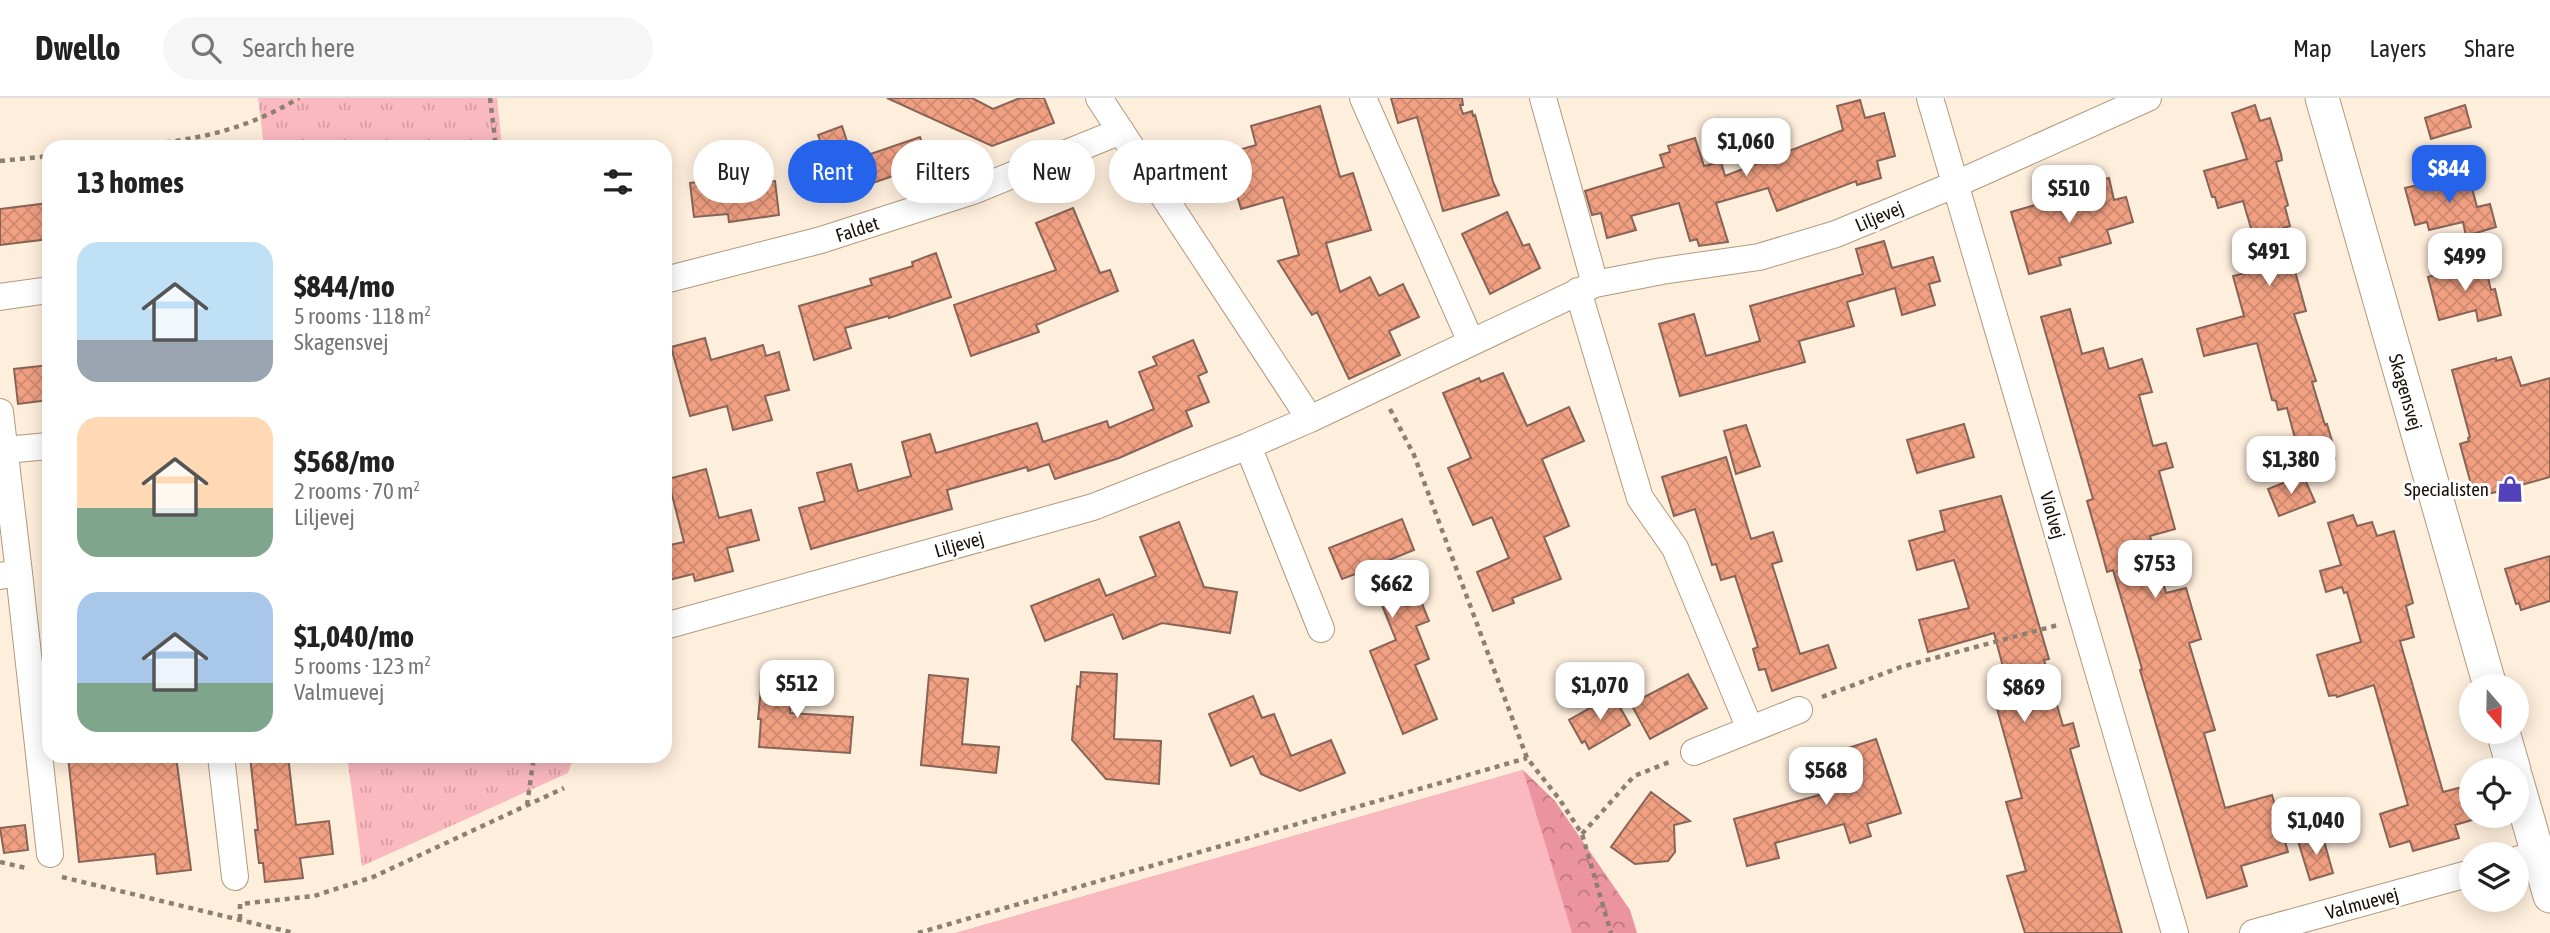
<!DOCTYPE html>
<html lang="en">
<head>
<meta charset="utf-8">
<style>
  :root { --surface:#fff; --page:#f6f6f6; --text:#222; --muted:#767676; --line:#e0e0e0; --accent:#2563eb }
  body { margin:0; font-family:"Asap Condensed",sans-serif; background:var(--page); color:var(--text); height:100vh; display:flex; flex-direction:column; font-size:26px; white-space:nowrap }
  * { box-sizing:border-box; margin:0 }
  p { font-size:23px; color:var(--muted) }
  .icon { flex:none; width:38px; height:38px; fill:none; stroke:currentColor; stroke-width:2; stroke-linecap:round; stroke-linejoin:round }
  .map { position:relative; flex:1; overflow:hidden }
  .side { position:absolute; left:42px; top:42px; width:630px; height:623px; display:flex; flex-direction:column; background:var(--surface); border-radius:21px; box-shadow:0 4px 18px #0003 }
  .side>* { flex:none }
  .hud { position:absolute; left:693px; top:42px; width:665px; height:63px; display:flex; gap:14px }
  .needle { width:46px; rotate:160deg }
  .controls { position:absolute; left:2459px; top:576px; display:grid; gap:14px }
  .controls a { display:grid; place-items:center; width:70px; height:70px; border-radius:50%; background:var(--surface); box-shadow:0 4px 18px #0003; font-size:35px }
  .price { position:absolute; translate:-50% -60px; padding:0 16px; border-radius:14px; background:#fff; color:#222; font-size:23px; line-height:46px; filter:drop-shadow(0 2px 4px #0008) }
  .price::after { content:''; position:absolute; left:50%; top:42px; width:21px; height:16px; margin-left:-10px; background:inherit; clip-path:polygon(0 0,100% 0,50% 100%) }
  .price.selected { background:var(--accent); color:#fff }
  ul { padding:0; list-style:none }
  li { display:flex; align-items:center; gap:21px; height:175px; padding:0 35px }
  li span { display:grid; place-items:center; flex:none; width:196px; height:140px; border-radius:21px; color:#555 }
  li>.icon { margin-inline-start:auto }
  span .icon { width:84px; height:84px; fill:#fffc; stroke-width:1 }
  li b { font-size:30px }
  h2 { display:flex; justify-content:space-between; align-items:center; height:84px; padding:0 35px; font-size:30px }
  .chip { padding:0 24px; border-radius:32px; background:var(--surface); box-shadow:0 4px 18px #0003; font-size:24px; line-height:63px }
  .chip.selected { background:var(--accent); color:#fff }
  header { display:flex; align-items:center; gap:42px; box-sizing:border-box; height:98px; padding:0 35px; background:var(--surface); border-bottom:2px solid var(--line) }
  header strong { font-size:33px }
  nav { display:flex; gap:38px; margin-inline-start:auto; font-size:24px }
  .search { width:490px; height:63px; background:var(--page); display:flex; align-items:center; gap:18px; box-sizing:border-box; padding:0 24px; border-radius:38px; color:var(--muted); font-size:26px }
  .map>svg:first-child { display:block }
  .grass { fill:url(#grass-tufts) }
  .forest { fill:url(#forest-crowns) }
  .pitch { fill:#fab8bf }
  .building { fill:url(#building-cross-hatch); stroke:#876457; stroke-width:2 }
  .lines { fill:none; stroke-linecap:round; stroke-linejoin:round }
  .minor-casing { stroke:#b2997d; stroke-width:28 }
  .tertiary-casing { stroke:#b2997d; stroke-width:35 }
  .path { stroke:#8c8072; stroke-width:4.5; stroke-dasharray:5 5; stroke-linecap:butt }
  .minor { stroke:#fff; stroke-width:26 }
  .tertiary { stroke:#fff; stroke-width:33 }
  .labels { text-anchor:middle; stroke-width:6; stroke-linejoin:round; paint-order:stroke }
  .street-label { font-size:19px; fill:#181006; stroke:#fefefe }
  .poi-label { font-size:19px; fill:#181006; stroke:#fefefe; text-anchor:end }
</style>
</head>
<body>
<header>
<strong>Dwello</strong>
<div class="search"><svg class="icon" aria-label="search" viewBox="0 0 24 24"><circle cx="10" cy="10" r="6"/><path d="M15 15l6 6"/></svg>Search here</div>
<nav><a>Map</a><a>Layers</a><a>Share</a></nav>
</header>
<div class="map">
<svg width="2550" height="835" viewBox="0 0 2550 835">
  <defs>
    <pattern id="grass-tufts" width="24" height="20" patternUnits="userSpaceOnUse" patternTransform="scale(1.75)"><rect width="24" height="20" fill="#fab8bf"/><path d="M3 7l-1-3M5 7V3M7 7l1-3M15 17l-1-3M17 17v-4M19 17l1-3" fill="none" stroke="#d69da3"/></pattern>
    <pattern id="forest-crowns" width="20" height="18" patternUnits="userSpaceOnUse" patternTransform="scale(1.75)"><rect width="20" height="18" fill="#eb949f"/><path d="M2 6a3 3 0 1 1 6 0M12 15a3 3 0 1 1 6 0" fill="none" stroke="#bd7780"/></pattern>
    <pattern id="building-cross-hatch" width="8" height="8" patternUnits="userSpaceOnUse" patternTransform="scale(1.75)"><rect width="8" height="8" fill="#f1a082"/><path d="M0 0l8 8M0 8l8-8" fill="none" stroke="#ce896f"/></pattern>
  </defs>
  <rect width="100%" height="100%" fill="#feeedc"/>
  <path class="grass" d="M258 0H497L502 49H264Z
    M347 658H574L568 675 362 768Z"/>
  <path class="forest" d="M1523 672 1555 703 1630 812 1637 835H956Z"/>
  <path class="pitch" d="M1523 672 1572 835H956Z"/>
  <path class="building" d="M887 0H972L993 11 1020 0H1044L1054 25 992 48Z
    M1391 0H1462L1463 7H1460L1463 16 1472 13 1473 18 1475 17 1493 84 1499 97 1443 113 1417 19 1398 25Z
    M1860 2 1865 20 1884 15 1895 58 1877 63 1881 80 1857 87 1856 83 1777 113 1768 90 1716 105 1728 144 1699 148 1697 141 1690 143 1679 105 1631 118 1636 132 1607 140 1601 115 1592 117 1585 93 1664 69 1660 57 1670 54 1668 48 1695 40 1704 68 1721 64 1725 78 1843 32 1837 8Z
    M2255 7 2260 23 2270 20 2281 56 2282 62 2276 64 2288 107 2285 109 2290 128 2283 130 2306 213 2294 216 2316 283 2312 284 2325 327 2327 326 2334 350 2332 351 2335 361 2303 371 2287 310 2278 312 2276 303 2272 302 2257 245 2204 258 2197 231 2244 218 2233 178 2263 171 2243 103 2218 110 2215 99H2212L2204 73 2247 61 2232 15Z
    M2465 7 2471 29 2431 41 2425 20Z
    M1320 8 1340 79 1353 75 1371 132 1326 145 1340 194 1370 179 1379 198 1403 186 1419 219 1389 233 1400 257 1349 281 1317 214 1312 217 1278 163 1299 157 1283 99 1241 111 1225 56 1256 47 1251 28Z
    M842 28 853 62 920 39 931 70 900 81 899 76 825 101 809 54 823 50 818 37Z
    M2468 75 2477 109 2490 106 2496 129 2466 138 2463 124 2429 132 2427 124 2415 127 2405 90Z
    M2109 80 2114 102 2126 99 2133 124 2107 132 2111 145 2059 160 2061 167 2029 176 2011 114 2077 95 2075 89Z
    M728 81 729 89 775 83 779 117 729 124 728 116 694 119 690 85Z
    M49 105V141L0 147V111Z
    M1073 110 1100 175 1110 172 1118 193 1036 227 1039 234 971 258 954 207 1056 172 1036 125Z
    M1507 114 1523 148 1529 146 1540 170 1490 196 1462 136Z
    M1884 143 1892 170 1933 159 1940 183 1929 186 1935 207 1902 217 1895 190 1847 204 1854 228 1799 243 1805 264 1680 298 1659 226 1694 216 1706 258 1760 243 1750 208 1863 176 1856 151Z
    M936 155 951 199 889 220 888 218 845 230 851 250 814 262 799 208 872 187 870 181 913 168 912 164Z
    M2484 164 2491 192 2495 191 2501 217 2478 223 2476 212 2439 222 2428 179Z
    M2070 211 2082 256 2103 250 2109 271 2142 261 2152 294 2139 297 2153 348 2166 345 2173 369 2159 373 2175 431 2150 438 2166 495 2186 490 2201 541 2189 545 2215 632 2204 635 2225 710 2272 697 2288 754 2241 768 2247 788 2207 800 2140 572 2142 571 2113 472 2107 474 2101 451 2087 403 2093 401 2041 219Z
    M705 240 711 262 763 247 766 258 779 254 789 292 765 298 772 322 733 332 727 308 690 318 671 249Z
    M1193 242 1207 274 1198 278 1209 304 1186 313 1192 328 1119 360 1055 381 1049 366 1028 373 1027 369 947 392 952 411 811 451 799 410 825 403 817 375 851 366 858 393 911 378 902 344 930 336 936 355 1037 325 1043 344 1107 323 1109 330 1154 311 1139 274 1157 267 1153 259Z
    M2511 259 2521 288 2550 280V379L2485 397 2484 394 2474 397 2460 346 2469 343 2468 340 2470 339 2452 272 2496 260V263Z
    M49 267V302L18 306 14 271Z
    M1503 275 1527 328 1569 309 1584 343 1542 361 1569 428 1544 439 1561 481 1512 500 1514 505 1493 513 1477 474 1509 460 1492 419 1473 427 1448 370 1471 360 1443 295 1479 280 1481 284Z
    M1964 326 1974 359 1917 375 1907 342Z
    M1746 327 1760 368 1736 376 1724 333Z
    M1726 359 1751 441 1773 434 1782 463 1772 466 1800 556 1828 547 1836 570 1772 593 1765 571 1759 572 1753 551 1758 549 1735 478 1721 482 1716 466 1712 467 1695 411 1674 418 1662 379Z
    M706 371 719 420 751 412 759 442 727 450 733 473 695 483 693 476 665 483V448L684 444 668 381Z
    M2303 377 2315 404 2279 418 2268 391Z
    M2001 398 2049 561 2044 562 2063 628 2073 625 2079 648 2070 651 2122 835H2025L2007 778 2026 773 2006 704 2022 700 1994 600 2010 595 1994 535 1928 554 1919 522 1969 510 1954 462 1917 472 1909 443 1945 433 1940 413Z
    M2353 417 2357 428 2372 424 2377 438 2394 433 2413 505 2406 508 2414 539 2400 543 2443 694 2462 689 2472 722 2455 727 2459 740 2413 753 2410 743 2390 749 2380 716 2408 707 2374 587 2337 599 2336 597 2329 598 2317 557 2361 544 2347 494 2344 495 2342 489 2326 494 2320 473 2341 467 2328 425Z
    M1402 421 1414 452 1389 462 1407 508 1421 503 1429 523 1416 528 1429 561 1415 567 1437 621 1403 636 1370 553 1396 542 1377 495 1366 472 1342 481 1329 450Z
    M1179 424 1204 489 1237 494 1230 535 1162 525 1123 541 1113 516 1045 543 1031 508 1099 481 1106 498 1156 478 1140 439Z
    M2550 458V503L2521 512 2519 505 2516 506 2505 471Z
    M763 569 793 572 790 615 853 619 850 655 759 649 761 621H758Z
    M1081 574 1117 576 1114 641 1161 643 1159 686 1106 681 1072 642 1077 588 1080 589Z
    M1688 576 1707 610 1650 641 1631 606Z
    M929 577 968 581 962 646 999 649 996 675 921 667Z
    M1613 597 1630 627 1589 651 1585 643 1582 645 1569 622Z
    M1253 598 1262 620 1274 616 1291 658 1331 642 1345 675 1300 693 1261 676 1253 658 1231 668 1209 616Z
    M1876 641 1901 715 1867 726 1871 738 1850 745 1844 726 1775 745 1779 760 1747 768 1734 721 1848 689 1836 654Z
    M68 658H176L191 772 157 776 155 756 79 764Z
    M250 658H288L296 727 329 723 333 756 300 760 303 780 265 784 263 765H259L255 732H258Z
    M1651 694 1690 723 1674 727 1675 754 1668 763 1635 766 1611 749Z
    M25 727 28 752 4 755 0 730Z
    M2322 736 2333 775 2310 782 2298 743Z"/>
  <g class="lines">
    <defs>
      <path id="minor" d="M1099 0 1310 321
        M1363 0 1471 244
        M1543 0 1595 186
        M1930 0 2175 835
        M665 182 821 142 973 93 1121 33
        M1578 193 1640 400 1675 450 1750 631
        M0 199 49 192
        M0 314 19 475 0 478
        M1248 348 1321 531
        M5 352 49 348
        M19 475 50 756
        M665 528 1093 409 1248 348 1310 321 1595 186 1662 173 1759 159 1836 136 1956 86 2148 0
        M1694 654 1799 612
        M221 658 235 779
        M2516 762 2538 756
        M2253 835 2471 775"/>
      <path id="tertiary" d="M2322 0 2490 588
        M2503 634 2514 672
        M2516 680 2550 798"/>
    </defs>
    <use href="#minor" class="minor-casing"/>
    <use href="#tertiary" class="tertiary-casing"/>
    <path class="path" d="M490 0 496 49
      M126 49C193 42 240 35 299 0
      M0 63 49 58
      M1390 311 1414 357 1527 660 1560 702 1582 736 1611 835
      M1822 599 1901 569 2058 527
      M527 707 534 658
      M1582 736 1634 678 1672 663
      M0 764 26 770
      M62 779 294 835
      M240 821V806L314 798 373 779 564 690
      M918 835 1527 660"/>
    <use href="#minor" class="minor"/>
    <use href="#tertiary" class="tertiary"/>
  </g>
  <defs>
    <symbol id="shop-bare" viewBox="-9 -9 18 18"><path d="M-5-2.5h2.3a2.7 3.5 0 0 1 5.4 0H5L5.5 6h-11ZM-1.5-2.5h3a1.5 2.3 0 0 0-3 0Z" fill="#5241b8" stroke="#fefefe" stroke-width="2.5" paint-order="stroke"/></symbol>
  </defs>
  <g fill-rule="evenodd">
    <use href="#shop-bare" x="2491" y="372" width="38" height="38"/>
  </g>
  <g class="labels">
    <g class="street-label">
      <text transform="translate(1879 118) rotate(-23)" y="7">Liljevej</text>
      <text transform="translate(857 131) rotate(-18)" y="7">Faldet</text>
      <text transform="translate(2406 294) rotate(74)" y="7">Skagensvej</text>
      <text transform="translate(2053 417) rotate(74)" y="7">Violvej</text>
      <text transform="translate(959 446) rotate(-16)" y="7">Liljevej</text>
      <text transform="translate(2362 805) rotate(-15)" y="7">Valmuevej</text>
    </g>
    <g class="poi-label">
      <text x="2489" y="398">Specialisten</text>
    </g>
  </g>
</svg>
<div class="controls">
<a><svg class="needle" viewBox="-14 -14 28 28"><path d="M0-13l5 13h-10z" fill="#e53935"/><path d="M0 13l5-13h-10z" fill="#767676"/></svg></a>
<a><svg class="icon" aria-label="locate" viewBox="0 0 24 24"><circle cx="12" cy="12" r="6"/><path d="M12 2v4M12 18v4M2 12h4M18 12h4"/></svg></a>
<a><svg class="icon" aria-label="layers" viewBox="0 0 24 24"><path d="M12 4l9 5-9 5-9-5zM3 14l9 5 9-5"/></svg></a>
</div>
<b class="price" style="left:1746px;top:80px">$1,060</b>
<b class="price selected" style="left:2449px;top:107px">$844</b>
<b class="price" style="left:2069px;top:127px">$510</b>
<b class="price" style="left:2269px;top:190px">$491</b>
<b class="price" style="left:2465px;top:195px">$499</b>
<b class="price" style="left:2291px;top:398px">$1,380</b>
<b class="price" style="left:2155px;top:502px">$753</b>
<b class="price" style="left:1392px;top:522px">$662</b>
<b class="price" style="left:797px;top:622px">$512</b>
<b class="price" style="left:1600px;top:624px">$1,070</b>
<b class="price" style="left:2024px;top:626px">$869</b>
<b class="price" style="left:1826px;top:709px">$568</b>
<b class="price" style="left:2316px;top:759px">$1,040</b>
<div class="hud">
<a class="chip">Buy</a>
<a class="chip selected">Rent</a>
<a class="chip">Filters</a>
<a class="chip">New</a>
<a class="chip">Apartment</a>
</div>
<section class="side">
<h2>13 homes<svg class="icon" aria-label="filters" viewBox="0 0 24 24"><path d="M4 7h16M4 17h16"/><circle cx="9" cy="7" r="2"/><circle cx="15" cy="17" r="2"/></svg></h2>
<ul>
<li><span style="background:linear-gradient(#bfe0f5 70%,#9aa5b1 0)"><svg class="icon" aria-label="home" viewBox="0 0 24 24"><path d="M3 11l9-7 9 7M6 9v11h12V9"/></svg></span><div><b>$844/mo</b><p>5 rooms · 118 m²</p><p>Skagensvej</p></div></li>
<li><span style="background:linear-gradient(#ffd9b3 65%,#7fa58c 0)"><svg class="icon" aria-label="home" viewBox="0 0 24 24"><path d="M3 11l9-7 9 7M6 9v11h12V9"/></svg></span><div><b>$568/mo</b><p>2 rooms · 70 m²</p><p>Liljevej</p></div></li>
<li><span style="background:linear-gradient(#a9c7e8 65%,#7fa58c 0)"><svg class="icon" aria-label="home" viewBox="0 0 24 24"><path d="M3 11l9-7 9 7M6 9v11h12V9"/></svg></span><div><b>$1,040/mo</b><p>5 rooms · 123 m²</p><p>Valmuevej</p></div></li>
</ul>
</section>
</div>
</body>
</html>
